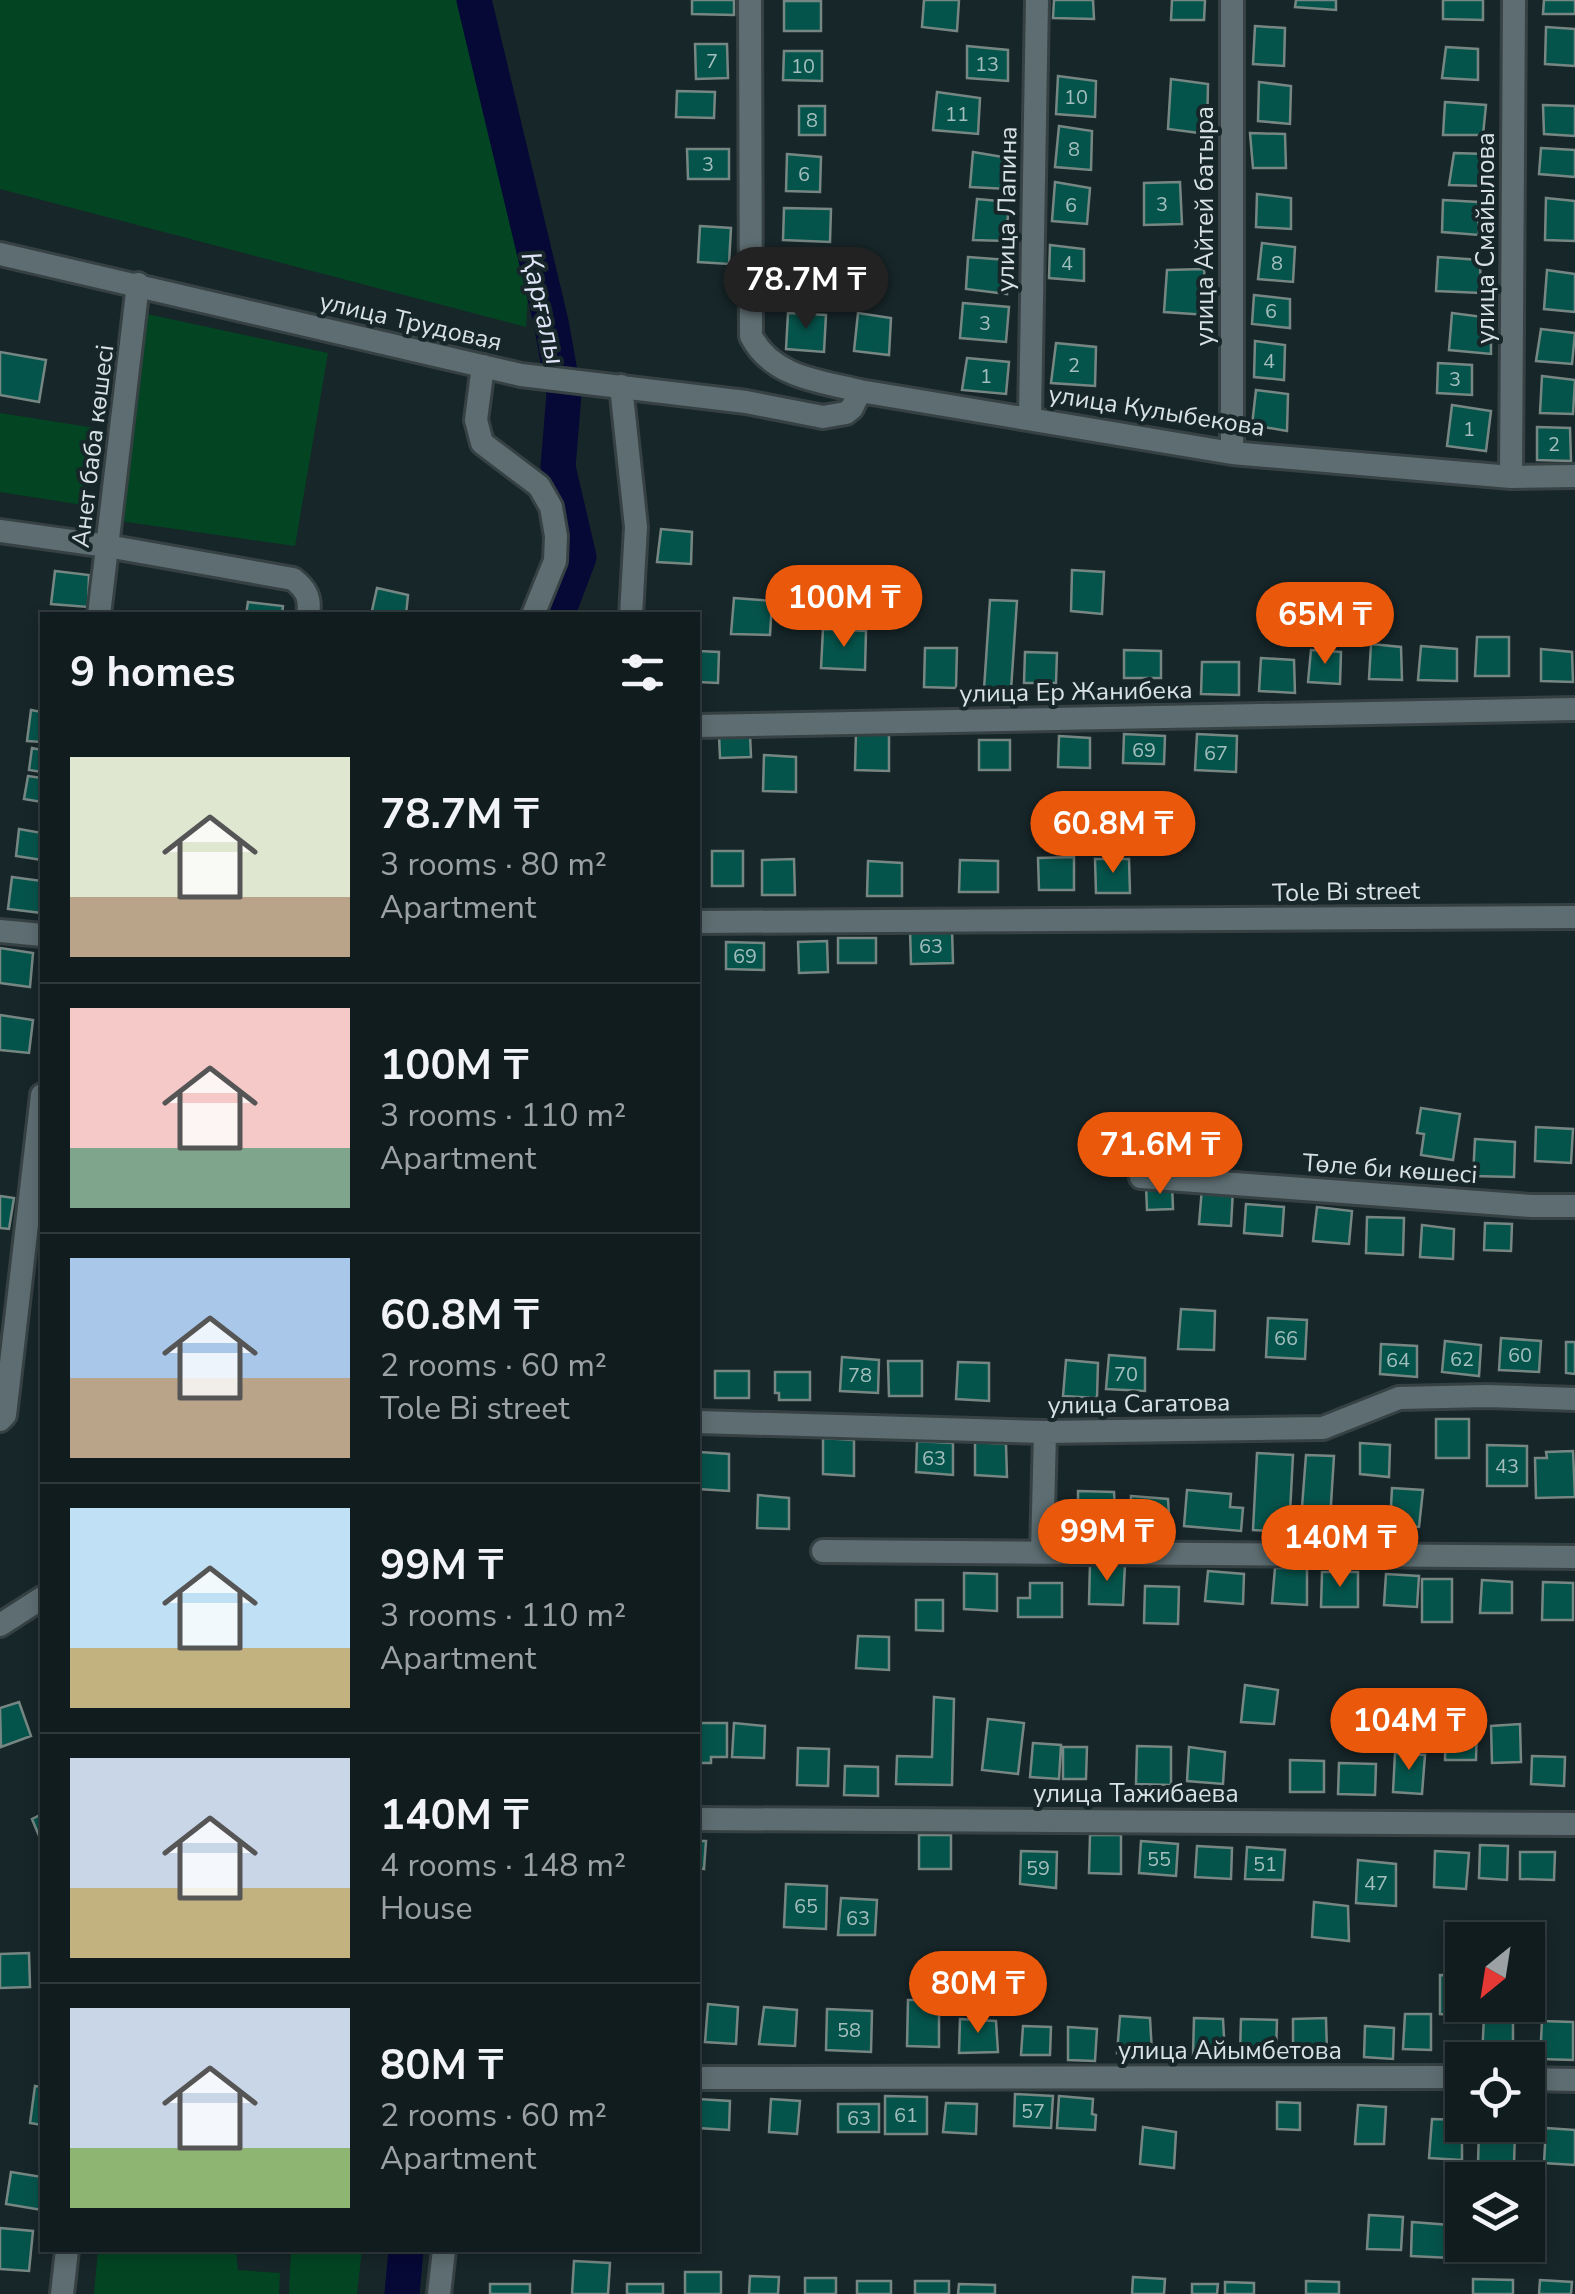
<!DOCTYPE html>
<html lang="en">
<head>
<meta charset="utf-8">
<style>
  :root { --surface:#111c1f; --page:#1a2528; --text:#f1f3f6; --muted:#9ca1a4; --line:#303a3d; --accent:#ea580c }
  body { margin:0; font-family:"Nunito Sans",sans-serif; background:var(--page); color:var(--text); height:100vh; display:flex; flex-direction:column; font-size:38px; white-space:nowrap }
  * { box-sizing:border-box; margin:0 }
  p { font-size:32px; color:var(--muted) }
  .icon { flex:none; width:55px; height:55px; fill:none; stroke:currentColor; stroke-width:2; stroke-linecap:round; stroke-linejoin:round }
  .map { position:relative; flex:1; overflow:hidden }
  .panel { position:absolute; left:40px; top:612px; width:660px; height:1640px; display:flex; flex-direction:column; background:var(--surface); border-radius:0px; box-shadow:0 5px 15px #0003,0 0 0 2px var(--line) }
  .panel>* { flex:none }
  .needle { width:65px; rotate:210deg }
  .fabs { position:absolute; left:1445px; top:1922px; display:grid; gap:20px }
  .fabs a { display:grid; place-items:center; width:100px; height:100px; border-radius:0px; background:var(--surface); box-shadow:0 5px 15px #0003,0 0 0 2px var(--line); font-size:50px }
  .price { position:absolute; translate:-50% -85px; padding:0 22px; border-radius:35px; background:var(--accent); color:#fff; font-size:32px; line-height:65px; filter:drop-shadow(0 2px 5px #0008) }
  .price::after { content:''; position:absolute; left:50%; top:60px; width:30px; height:22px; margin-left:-15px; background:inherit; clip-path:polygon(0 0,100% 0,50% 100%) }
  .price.selected { background:#222; color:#fff }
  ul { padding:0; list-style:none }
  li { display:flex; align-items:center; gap:30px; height:250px; padding:0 30px }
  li+li { border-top:2px solid var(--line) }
  li span { display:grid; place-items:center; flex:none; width:280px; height:200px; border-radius:0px; color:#555 }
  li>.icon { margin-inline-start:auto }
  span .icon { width:120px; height:120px; fill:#fffc; stroke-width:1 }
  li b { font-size:42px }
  h2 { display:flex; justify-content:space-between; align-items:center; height:120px; padding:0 30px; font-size:42px }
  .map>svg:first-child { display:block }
  .green { fill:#034523 }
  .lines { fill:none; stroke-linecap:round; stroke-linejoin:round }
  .river { stroke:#060836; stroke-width:35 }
  .building { fill:#05544b; stroke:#768783; stroke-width:2.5 }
  .minor-casing { stroke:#364143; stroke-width:28 }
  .minor { stroke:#5d6d71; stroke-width:22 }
  .labels { text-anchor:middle; stroke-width:8; stroke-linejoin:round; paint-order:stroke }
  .number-label { font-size:20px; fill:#a3bebd }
  .street-label { font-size:25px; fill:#d8e1e3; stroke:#172629 }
  .water-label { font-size:28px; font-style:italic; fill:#dee4f5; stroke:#172629 }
</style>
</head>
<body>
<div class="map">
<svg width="1575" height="2294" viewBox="0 0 1575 2294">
  <rect width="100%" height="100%" fill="#172629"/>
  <path class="green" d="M0 0H460L525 255 528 295 526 327 0 189Z
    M147 314 328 353 295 546 120 521Z
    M0 413 95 428 83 505 0 492Z
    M98 2250H236L238 2270 280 2273 279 2294H94Z
    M291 2250H362L357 2294H289Z"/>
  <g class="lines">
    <path class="river" d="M474 0 551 322 564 394 558 467 579 557 557 615
      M402 2294 406 2250"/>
  </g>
  <path class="building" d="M692 0H734V15L692 14Z
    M924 0H959L957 31 922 27Z
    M1054 0H1093L1094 19 1053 18Z
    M1172 0H1205L1204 20H1171Z
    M1296 0H1336V10L1295 7Z
    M1443 0H1483V20L1443 19Z
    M1544 0H1575V14H1543Z
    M784 1H821V31H784Z
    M1255 26 1285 28 1284 66 1253 64Z
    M1546 27 1575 29V66L1545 64Z
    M695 44H727L728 78 696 79Z
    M967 46 1008 50V81L967 78Z
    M1446 47 1478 49V80L1442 78Z
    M784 51H822V81L783 80Z
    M1058 76 1096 81 1095 117 1056 114Z
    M1171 79 1208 84 1207 134 1168 129Z
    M1259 82 1291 86 1290 124 1258 121Z
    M677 91 715 92 714 118 676 117Z
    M937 92 980 98 978 134 933 130Z
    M1445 102 1486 105 1483 135H1443Z
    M1543 105 1575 106V136L1544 134Z
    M799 106H825V135H799Z
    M1059 126 1092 131 1091 170 1055 167Z
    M1250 133 1285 134 1286 168H1253Z
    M1541 148 1575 150V177L1539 174Z
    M687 149H729V179H688Z
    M973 152 1009 158 1008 189 970 187Z
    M1454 153 1486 154 1485 186 1449 185Z
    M787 154 821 157 820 192 786 191Z
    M1055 182 1090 188 1087 224 1052 221Z
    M1180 182 1182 224 1144 225V183Z
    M1257 194 1291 198V229L1256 227Z
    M1546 198 1575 201V241L1545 240Z
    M977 199 1009 202 1006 241 973 240Z
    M1443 200 1478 202 1479 235 1442 232Z
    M784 208 831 209 830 242 783 240Z
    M700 226 731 228 729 264 698 262Z
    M1262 243 1295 247 1293 282 1258 279Z
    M1050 245 1084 249V281L1049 278Z
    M968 257 1007 260V294L966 289Z
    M1438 257 1480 260 1481 293 1436 291Z
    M788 262H824V292H788Z
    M1204 269 1207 315 1164 312 1167 270Z
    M1547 270 1575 274V312L1544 309Z
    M1254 295 1290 299V328L1252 324Z
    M963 303 1009 307 1006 342 960 338Z
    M788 313 826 315 824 352 786 349Z
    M858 313 891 318 889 355 854 351Z
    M1452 313 1491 318V354L1449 350Z
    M1541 329 1575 333 1572 364 1536 361Z
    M1255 341 1285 345 1284 380 1254 377Z
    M1056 343 1096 347 1095 386 1051 383Z
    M0 352 46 360 39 402 0 395Z
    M967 358 1009 362 1006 394 962 390Z
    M1438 363 1472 365V395L1437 393Z
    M1542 376 1575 380 1573 414 1540 413Z
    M1256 390 1288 394 1287 431 1252 425Z
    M1452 405 1491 411 1486 451 1447 446Z
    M1537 427 1570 428 1571 461 1537 460Z
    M661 529 692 532 691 564 657 562Z
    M1072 570 1104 572 1102 614 1071 611Z
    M55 571 89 575 88 607 51 604Z
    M377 588 408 595 406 615H371Z
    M734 598 772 601 770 635 731 634Z
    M990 600 1017 601 1011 690 984 689Z
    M248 602 283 606 282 615H246Z
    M823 629 866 631 865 670 821 668Z
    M1477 637H1509V676H1475Z
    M1371 644 1401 647 1402 680 1369 679Z
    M1421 646 1457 649V681L1418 680Z
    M925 648H957L956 688 924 687Z
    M1541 649 1572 652 1573 682 1541 681Z
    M1124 650 1161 651V678H1124Z
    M1311 650 1341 652 1340 684 1308 682Z
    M698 651 719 652 718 683 698 682Z
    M1025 652 1057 653 1056 683H1024Z
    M1261 658 1294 660 1295 693 1259 691Z
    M1202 662H1239V695L1201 694Z
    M31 710 42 712V742L27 741Z
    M856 732 889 734V771L855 770Z
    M750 734 751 757 720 758 719 735Z
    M1124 734 1165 736 1164 764 1123 763Z
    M1197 734 1237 736 1236 772 1195 770Z
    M1059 736 1090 738V768L1058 767Z
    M979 740H1010V770H979Z
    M32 748 42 750V772L29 770Z
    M764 755 796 757V792L763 791Z
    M28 776 42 778V802L24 799Z
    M19 829 42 833V860L16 856Z
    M712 851H743V886H712Z
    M1074 857V890H1039L1038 858Z
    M794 859 795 895H762V860Z
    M1095 859H1129L1130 893H1096Z
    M960 860 998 861V892H959Z
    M868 861 902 863V896H867Z
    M12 877 42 881V913L8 909Z
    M952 928 953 963 911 964 910 929Z
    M838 938H876V963H838Z
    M827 941 828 972 799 973 798 942Z
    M726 942 764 943V970L726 969Z
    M0 948 33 953 30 987 0 983Z
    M0 1015 33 1020 29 1053 0 1050Z
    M1421 1108 1460 1114 1453 1160 1421 1155 1424 1134 1417 1133Z
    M1536 1127 1573 1129 1571 1163 1535 1161Z
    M1475 1139 1515 1142 1514 1177 1473 1176Z
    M1172 1184 1173 1209 1147 1210 1146 1185Z
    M1202 1188 1233 1190 1231 1226 1199 1224Z
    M0 1196 14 1198 9 1229 0 1228Z
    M1246 1204 1284 1207 1282 1236 1244 1233Z
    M1317 1207 1352 1211 1349 1244 1313 1241Z
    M1367 1217 1404 1218 1403 1255 1366 1253Z
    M1485 1223 1512 1224 1511 1251 1484 1250Z
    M1422 1225 1454 1229 1453 1259 1420 1257Z
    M1181 1309 1215 1311 1214 1350 1178 1349Z
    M1268 1318 1307 1320 1305 1359 1266 1357Z
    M1501 1338 1541 1341 1539 1372 1499 1370Z
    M1445 1341 1481 1345 1479 1376 1442 1372Z
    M1566 1342H1575V1374L1566 1373Z
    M1381 1344 1417 1346V1377L1380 1374Z
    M1109 1355 1145 1358V1391L1106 1389Z
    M842 1357 879 1360 878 1393 840 1391Z
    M1066 1360 1098 1363 1097 1398 1063 1396Z
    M888 1361H922V1396H889Z
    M958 1362 989 1363V1401L956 1399Z
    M715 1371H749V1398H715Z
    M775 1372H810V1400H779V1393H775Z
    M1436 1419H1469V1458H1436Z
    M823 1438 854 1440V1476L823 1474Z
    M917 1441 953 1443V1475L916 1472Z
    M975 1442 1006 1444 1007 1477 975 1475Z
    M1360 1443 1390 1445 1389 1477 1360 1474Z
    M1487 1445 1527 1446V1486H1487Z
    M1573 1451 1575 1497 1536 1498 1535 1458H1547L1546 1452Z
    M699 1452 729 1454V1491L698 1489Z
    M1257 1453 1293 1455 1289 1532 1253 1530Z
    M1306 1455 1334 1456 1329 1536 1300 1533Z
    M1392 1488 1423 1490 1419 1527 1390 1525Z
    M1187 1490 1231 1494 1230 1507 1243 1508 1241 1531 1184 1526Z
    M1078 1491 1114 1492 1116 1529 1078 1528Z
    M758 1495 789 1498V1529L757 1528Z
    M1131 1496 1168 1499 1170 1533 1130 1531Z
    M1090 1562 1125 1564 1123 1605 1089 1604Z
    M1275 1568H1307V1605L1272 1603Z
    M1208 1571 1244 1574 1243 1604 1205 1601Z
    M1322 1572H1358V1607H1321Z
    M964 1573 997 1574V1611L964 1609Z
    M1386 1574 1419 1576 1417 1607 1384 1605Z
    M1422 1579H1452V1622H1422Z
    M1482 1580 1512 1582V1613H1480Z
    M1543 1582 1573 1583V1620H1542Z
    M1030 1583H1062V1617H1018V1598H1030Z
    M1145 1586 1179 1587 1178 1624 1144 1623Z
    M916 1600H943V1631L916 1630Z
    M858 1636 889 1637V1670L856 1668Z
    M1245 1685 1278 1690 1274 1724 1241 1722Z
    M934 1697 954 1699 952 1785 896 1784 897 1756 932 1757Z
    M19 1702 31 1736 1 1747 0 1708Z
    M988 1719 1024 1723 1018 1774 982 1770Z
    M1446 1720 1477 1721 1476 1760H1445Z
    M698 1723H727V1757H711V1763H698Z
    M734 1723 765 1726 764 1758 732 1757Z
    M1520 1724 1521 1762 1492 1763 1491 1726Z
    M1033 1743 1061 1745 1059 1779 1030 1777Z
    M1137 1746 1171 1747V1785L1136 1784Z
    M1063 1747H1087L1086 1779H1063Z
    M1189 1747 1225 1752 1223 1784 1187 1781Z
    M798 1748 829 1749 828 1786 797 1785Z
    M1395 1753 1425 1755 1422 1794 1393 1792Z
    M1532 1756 1565 1757 1564 1786 1531 1784Z
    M1290 1760 1324 1761V1792H1290Z
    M1339 1763 1376 1764 1375 1795 1338 1794Z
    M845 1766 878 1767V1796L844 1795Z
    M42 1814V1843L32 1819Z
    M919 1835H951V1869H919Z
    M1090 1835H1121V1874L1089 1873Z
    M698 1841H706L704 1869 698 1868Z
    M1141 1841 1178 1844 1176 1876 1139 1873Z
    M1480 1845 1508 1846 1507 1880 1479 1878Z
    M1197 1846 1232 1848 1231 1879 1195 1877Z
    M1247 1847 1285 1850 1283 1880 1245 1879Z
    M1021 1851 1057 1852 1056 1888 1020 1884Z
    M1435 1851 1469 1853 1466 1889 1434 1887Z
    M1520 1852H1555L1554 1880 1520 1879Z
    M1358 1860 1396 1864V1906L1356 1903Z
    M786 1884 827 1886 826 1929 784 1927Z
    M841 1898 877 1900 875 1935H838Z
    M1314 1902 1348 1906 1349 1941 1312 1937Z
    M29 1953 30 1987 0 1988V1954Z
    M1440 1975 1462 1976V2005H1468V2016L1440 2014Z
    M908 2000H939V2047L907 2046Z
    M708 2004 738 2007 736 2044 705 2042Z
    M764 2007 797 2010 795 2046 759 2044Z
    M827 2009 872 2011 871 2052 826 2050Z
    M1405 2014H1431V2050L1403 2049Z
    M1484 2015 1513 2016V2059H1482Z
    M1120 2016 1150 2018 1152 2053H1117Z
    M1194 2018 1223 2019 1225 2055H1193Z
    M1326 2018 1327 2053H1293V2019Z
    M960 2019 996 2021 998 2052 959 2053Z
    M1241 2019 1277 2020 1276 2054 1240 2053Z
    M1542 2021 1573 2022V2060L1540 2059Z
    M1023 2026 1051 2027 1050 2055H1021Z
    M1365 2026 1394 2028 1393 2059 1364 2057Z
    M1068 2027 1097 2029 1095 2061 1068 2060Z
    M35 2086 42 2087V2125L30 2123Z
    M1015 2094 1053 2096 1051 2128 1014 2126Z
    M885 2096 927 2097V2134H885Z
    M1059 2096 1093 2099 1092 2114 1096 2115 1095 2130 1057 2128Z
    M698 2099 730 2101 729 2130 698 2128Z
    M771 2099 800 2101 797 2134 769 2132Z
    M1277 2102 1300 2103V2130L1277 2129Z
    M946 2103 977 2104 976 2134 943 2132Z
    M838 2104H879V2132H838Z
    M1358 2105 1386 2107 1384 2144H1355Z
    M1432 2119 1462 2120V2160L1429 2158Z
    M1143 2127 1176 2132 1174 2168 1140 2164Z
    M1546 2128 1575 2130V2165L1544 2163Z
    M1479 2129 1515 2132 1514 2164H1478Z
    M11 2172 42 2177V2210L6 2204Z
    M1369 2215 1403 2217 1401 2250 1367 2249Z
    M1412 2222 1450 2225 1451 2258 1411 2256Z
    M0 2228 33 2231 29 2271 0 2269Z
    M574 2261 610 2263 608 2294H572Z
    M685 2272H721V2294H685Z
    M750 2276 779 2277 778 2294H749Z
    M1133 2277 1165 2279 1164 2294H1132Z
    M805 2278H836V2294H805Z
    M1473 2279 1513 2280V2294H1473Z
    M1540 2280 1572 2282 1571 2294H1539Z
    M857 2281H891V2294H857Z
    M915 2281H949V2294H915Z
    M1306 2281 1339 2282V2294H1306Z
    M1225 2282 1254 2283V2294H1225Z
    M490 2284H530V2294H490Z
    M627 2284H663V2294H627Z
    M959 2284 995 2285V2294H958Z
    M1192 2284H1218L1217 2294H1192Z"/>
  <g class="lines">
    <defs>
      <path id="minor" d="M750 0 751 336C772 377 819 381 860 391L1232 453 1511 477 1575 476
        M0 254 521 375 746 402 823 417 846 413 852 408 860 391
        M483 366 476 420 482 443 539 486 551 507 556 536 555 561 533 615
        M621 386 636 527 631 615
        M1030 418 1037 0
        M1232 453V0
        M1511 477 1514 0
        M0 531 107 546 293 579C306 589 311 598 308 615
        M99 615 138 284
        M698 726 1575 709
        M698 922 1575 917
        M0 931 42 935
        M1141 1177 1531 1206H1575
        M0 1420 5 1415 42 1095
        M698 1422 1045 1432 1323 1428 1399 1398 1487 1396 1575 1399
        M823 1551 1575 1557
        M1042 1552 1045 1432
        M0 1625 42 1598
        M698 1819 1575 1824
        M698 2078 1462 2077
        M1528 2079 1575 2080
        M62 2294 67 2250
        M439 2294 444 2250"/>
    </defs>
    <use href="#minor" class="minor-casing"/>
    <use href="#minor" class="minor"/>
  </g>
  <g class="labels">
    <g class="number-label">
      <text x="712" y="68">7</text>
      <text x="987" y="71">13</text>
      <text x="803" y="73">10</text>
      <text x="1076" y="104">10</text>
      <text x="957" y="121">11</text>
      <text x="812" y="127">8</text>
      <text x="1074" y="156">8</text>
      <text x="708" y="171">3</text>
      <text x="804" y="181">6</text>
      <text x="1162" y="211">3</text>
      <text x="1071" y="212">6</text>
      <text x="1067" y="270">4</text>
      <text x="1277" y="270">8</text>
      <text x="1271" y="318">6</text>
      <text x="985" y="330">3</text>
      <text x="1269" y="368">4</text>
      <text x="1074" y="372">2</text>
      <text x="986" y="383">1</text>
      <text x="1455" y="386">3</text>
      <text x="1469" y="436">1</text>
      <text x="1554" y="451">2</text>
      <text x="1144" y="757">69</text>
      <text x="1216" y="760">67</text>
      <text x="931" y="953">63</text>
      <text x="745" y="963">69</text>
      <text x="1286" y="1345">66</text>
      <text x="1520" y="1362">60</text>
      <text x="1462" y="1366">62</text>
      <text x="1398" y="1367">64</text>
      <text x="1126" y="1381">70</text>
      <text x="860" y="1382">78</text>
      <text x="934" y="1465">63</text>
      <text x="1507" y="1473">43</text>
      <text x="1159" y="1866">55</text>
      <text x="1265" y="1871">51</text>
      <text x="1038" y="1875">59</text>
      <text x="1376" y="1890">47</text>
      <text x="806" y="1913">65</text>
      <text x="858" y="1925">63</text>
      <text x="849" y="2037">58</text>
      <text x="1033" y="2118">57</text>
      <text x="906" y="2122">61</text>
      <text x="859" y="2125">63</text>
    </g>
    <g class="street-label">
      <text transform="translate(1006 209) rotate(-89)" y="9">улица Лапина</text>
      <text transform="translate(1204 226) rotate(-90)" y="9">улица Айтей батыра</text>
      <text transform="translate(1485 238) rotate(-90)" y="9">улица Смайылова</text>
      <text transform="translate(411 321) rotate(13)" y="9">улица Трудовая</text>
      <text transform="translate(1157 410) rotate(9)" y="9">улица Кулыбекова</text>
      <text transform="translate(92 446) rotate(-83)" y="9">Анет баба көшесі</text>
      <text transform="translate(1076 691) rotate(-1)" y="9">улица Ер Жанибека</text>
      <text transform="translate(1346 891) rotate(-1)" y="9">Tole Bi street</text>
      <text transform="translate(1390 1168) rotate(4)" y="9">Төле би көшесі</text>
      <text transform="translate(1139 1403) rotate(-1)" y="9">улица Сагатова</text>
      <text x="1136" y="1802">улица Тажибаева</text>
      <text x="1230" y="2059">улица Айымбетова</text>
    </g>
    <g class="water-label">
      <text transform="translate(544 308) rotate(77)" y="10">Қарғалы</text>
    </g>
  </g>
</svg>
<div class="fabs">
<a><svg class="needle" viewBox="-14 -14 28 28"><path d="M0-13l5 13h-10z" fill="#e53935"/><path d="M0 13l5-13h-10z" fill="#9ca1a4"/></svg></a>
<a><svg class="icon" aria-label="locate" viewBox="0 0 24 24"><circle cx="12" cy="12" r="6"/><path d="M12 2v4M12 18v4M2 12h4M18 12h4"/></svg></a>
<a><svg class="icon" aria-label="layers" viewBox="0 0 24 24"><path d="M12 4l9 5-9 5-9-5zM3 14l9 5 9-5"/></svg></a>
</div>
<b class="price selected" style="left:806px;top:332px">78.7M ₸</b>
<b class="price" style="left:844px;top:650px">100M ₸</b>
<b class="price" style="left:1325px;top:667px">65M ₸</b>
<b class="price" style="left:1113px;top:876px">60.8M ₸</b>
<b class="price" style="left:1160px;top:1197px">71.6M ₸</b>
<b class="price" style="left:1107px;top:1584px">99M ₸</b>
<b class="price" style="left:1340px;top:1590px">140M ₸</b>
<b class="price" style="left:1409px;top:1773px">104M ₸</b>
<b class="price" style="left:978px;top:2036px">80M ₸</b>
<section class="panel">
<h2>9 homes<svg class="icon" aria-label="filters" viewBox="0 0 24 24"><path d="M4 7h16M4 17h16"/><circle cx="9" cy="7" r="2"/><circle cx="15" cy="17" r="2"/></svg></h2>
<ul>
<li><span style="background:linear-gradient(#dfe7d0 70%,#b9a48a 0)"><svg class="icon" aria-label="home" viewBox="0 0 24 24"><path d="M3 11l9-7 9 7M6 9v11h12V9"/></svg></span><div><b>78.7M ₸</b><p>3 rooms · 80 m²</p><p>Apartment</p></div></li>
<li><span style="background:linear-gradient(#f6c9c9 70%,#7fa58c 0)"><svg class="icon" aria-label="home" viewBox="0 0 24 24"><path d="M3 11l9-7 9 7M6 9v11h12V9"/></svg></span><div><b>100M ₸</b><p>3 rooms · 110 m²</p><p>Apartment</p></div></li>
<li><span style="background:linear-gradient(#a9c7e8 60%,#b9a48a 0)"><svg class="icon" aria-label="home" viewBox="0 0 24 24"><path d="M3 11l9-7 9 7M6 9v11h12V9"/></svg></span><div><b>60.8M ₸</b><p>2 rooms · 60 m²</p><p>Tole Bi street</p></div></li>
<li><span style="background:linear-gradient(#bfe0f5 70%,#c2b280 0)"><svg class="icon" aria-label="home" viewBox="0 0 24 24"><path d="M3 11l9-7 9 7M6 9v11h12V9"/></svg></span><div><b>99M ₸</b><p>3 rooms · 110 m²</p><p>Apartment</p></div></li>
<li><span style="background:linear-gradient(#c9d6e8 65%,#c2b280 0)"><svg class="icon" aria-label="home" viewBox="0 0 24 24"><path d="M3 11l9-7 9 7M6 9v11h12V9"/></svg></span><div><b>140M ₸</b><p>4 rooms · 148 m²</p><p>House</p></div></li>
<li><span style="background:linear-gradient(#c9d6e8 70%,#8fb573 0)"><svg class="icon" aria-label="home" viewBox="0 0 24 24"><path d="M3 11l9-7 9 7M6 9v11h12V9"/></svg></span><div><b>80M ₸</b><p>2 rooms · 60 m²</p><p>Apartment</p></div></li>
</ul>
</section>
</div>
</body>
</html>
